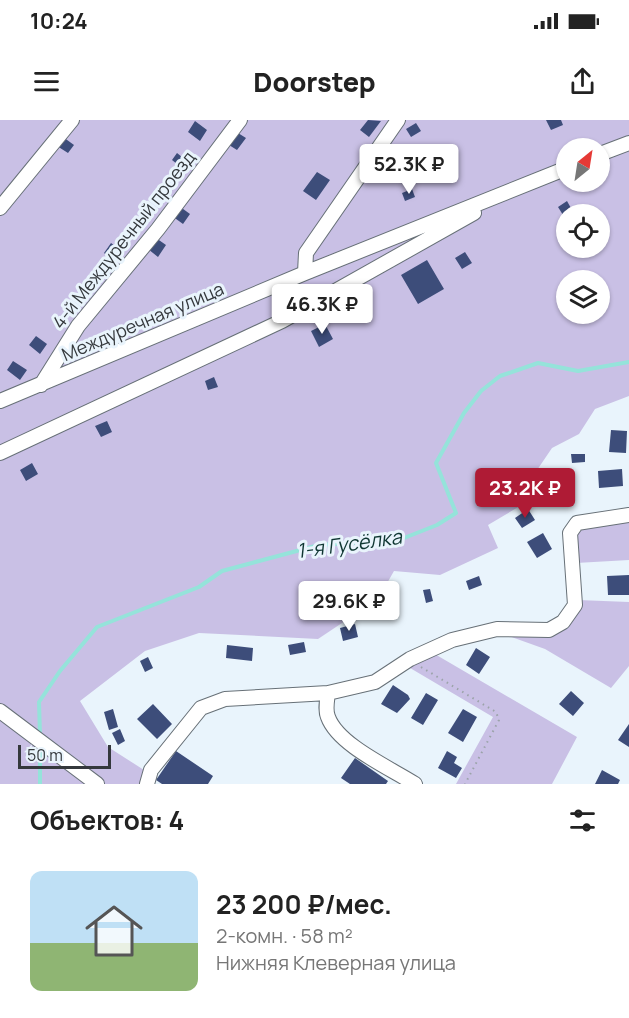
<!DOCTYPE html>
<html lang="ru">
<head>
<meta charset="utf-8">
<style>
  :root { --surface:#fff; --page:#f2f2f2; --text:#222; --muted:#767676; --accent:#af1b35 }
  body { margin:0; font-family:Manrope,sans-serif; background:var(--page); color:var(--text); height:100vh; display:flex; flex-direction:column; font-size:22px; white-space:nowrap }
  * { box-sizing:border-box; margin:0 }
  p { font-size:20px; color:var(--muted) }
  .icon { flex:none; width:33px; height:33px; fill:none; stroke:currentColor; stroke-width:2; stroke-linecap:round; stroke-linejoin:round }
  .map { position:relative; height:664px; overflow:hidden }
  .side { display:flex; flex-direction:column; background:var(--surface); flex:1 }
  .side>* { flex:none }
  .needle { width:39px; rotate:30deg }
  .buttons { position:absolute; left:556px; top:18px; display:grid; gap:12px }
  .buttons a { display:grid; place-items:center; width:54px; height:54px; border-radius:50%; background:var(--surface); box-shadow:0 2px 4px #0004; font-size:30px }
  .scale { position:absolute; left:18px; bottom:15px; width:93px; box-sizing:border-box; padding-left:6px; border:3px solid #34383c; border-top:0; font-size:16px; line-height:21px; white-space:nowrap; color:#34383c; -webkit-text-stroke:4px #e9f4fc; paint-order:stroke }
  .price { position:absolute; translate:-50% -51px; padding:0 14px; border-radius:6px; background:#fff; color:#222; font-size:20px; line-height:39px; filter:drop-shadow(0 2px 3px #0008) }
  .price::after { content:''; position:absolute; left:50%; top:36px; width:18px; height:14px; margin-left:-9px; background:inherit; clip-path:polygon(0 0,100% 0,50% 100%) }
  .price.on { background:var(--accent); color:#fff }
  ul { padding:0; list-style:none }
  li { display:flex; align-items:center; gap:18px; height:150px; padding:0 30px }
  li span { display:grid; place-items:center; flex:none; width:168px; height:120px; border-radius:12px; color:#555 }
  li>.icon { margin-inline-start:auto }
  span .icon { width:72px; height:72px; fill:#fffc; stroke-width:1 }
  li b { font-size:26px }
  h2 { display:flex; justify-content:space-between; align-items:center; height:72px; padding:0 30px; font-size:26px }
  .status { display:flex; justify-content:space-between; align-items:center; height:42px; padding:0 30px; background:var(--surface); direction:ltr }
  .status svg { height:16px; fill:currentColor }
  header { display:flex; justify-content:space-between; align-items:center; height:78px; padding:0 30px; background:var(--surface); font-size:27px; font-weight:800 }
  .map>svg:first-child { display:block }
  .green { fill:#c9c0e5; fill-rule:evenodd }
  .lines { fill:none; stroke-linecap:round; stroke-linejoin:round }
  .stream { stroke:#95e3da; stroke-width:4 }
  .building { fill:#3d4d7a }
  .minor-casing { stroke:#677077; stroke-width:16 }
  .path { stroke:#9ba3a9; stroke-width:2; stroke-dasharray:1.5 4.5; stroke-linecap:butt }
  .minor { stroke:#fff; stroke-width:14 }
  .labels { text-anchor:middle; stroke-width:6; stroke-linejoin:round; paint-order:stroke }
  .street-label { font-size:18px; fill:#34383c; stroke:#e9f4fc }
  .water-label { font-size:20px; font-style:italic; fill:#0f3632; stroke:#e9f4fc }
</style>
</head>
<body>
<div class="status"><b>10:24</b><svg viewBox="0 0 49 12"><path d="M0 12V9h3v3zM5 12V6h3v6zM10 12V3h3v9zM15 12V0h3v12zM26 1h20v11H26zM47 4h2v5h-2z"/></svg></div>
<header><svg class="icon" aria-label="menu" viewBox="0 0 24 24"><path d="M4 6h16M4 12h16M4 18h16"/></svg>Doorstep<svg class="icon" aria-label="share" viewBox="0 0 24 24"><path d="M12 15V3M7 8l5-5 5 5M5 13v7h14v-7"/></svg></header>
<div class="map">
<svg width="629" height="664" viewBox="0 0 629 664">
  <rect width="100%" height="100%" fill="#e9f4fc"/>
  <path class="green" d="M0 0H629V276L595 289 579 314 552 328 533 356 530 380 488 405 498 428 440 455 394 451 378 479 318 519 199 513 145 531 80 581 108 627 144 650 140 664H0ZM567 28H600V62H567ZM567 94H600V128H567ZM567 160H600V194H567Z
    M629 399V440L576 443V412L581 408Z
    M578 480 629 482V546L611 568 545 529 500 513 551 514Z
    M433 533 577 617 552 664H456L493 597 405 545Z"/>
  <g class="lines">
    <path class="stream" d="M40 615 39 582 60 551 97 507 199 467 222 451 319 425 399 420 437 405 456 393 436 343 464 293 481 271 500 256 538 243 578 251 629 242
      M40 626V664"/>
  </g>
  <path class="building" d="M368 0 381 1 369 17 360 10Z
    M546 0H561L563 5 551 10Z
    M195 1 207 10 200 21 188 12Z
    M416 3 421 11 411 17 406 9Z
    M238 13 246 18 237 30 229 25Z
    M63 17 74 25 68 33 57 26Z
    M177 33 187 41 182 48 172 40Z
    M317 52 330 60 316 80 303 71Z
    M412 69 415 77 405 81 402 73Z
    M567 81 572 90 563 95 558 87Z
    M179 86 190 94 183 104 172 96Z
    M156 118 166 125 158 137 148 129Z
    M111 123 122 131 114 141 104 133Z
    M465 132 472 143 462 149 455 138Z
    M427 140 444 169 418 184 401 155Z
    M325 204 333 219 319 227 311 211Z
    M36 216 47 224 40 234 29 225Z
    M13 241 27 250 20 260 7 250Z
    M214 257 218 267 208 270 205 261Z
    M107 301 112 312 101 317 95 306Z
    M611 310 627 311 626 333 609 332Z
    M571 334H585V342L572 343Z
    M32 343 38 354 26 361 20 350Z
    M622 349 623 366 599 368 598 351Z
    M554 353 564 359 555 371 546 364Z
    M528 389 535 400 522 408 515 398Z
    M543 413 552 429 537 438 527 422Z
    M629 455V475H608L607 456Z
    M479 456 482 465 469 470 466 461Z
    M430 469 433 481 426 483 423 470Z
    M355 504 358 517 343 521 340 508Z
    M304 522 306 532 290 535 288 525Z
    M227 525 253 528 252 541 226 538Z
    M476 528 490 537 479 554 466 545Z
    M148 537 153 548 145 552 140 541Z
    M393 565 408 575 410 579 397 593 381 584Z
    M571 571 584 583 573 596 559 584Z
    M426 573 438 580 423 605 411 598Z
    M153 584 172 604 157 619 137 599Z
    M113 589 118 607 109 610 104 592Z
    M463 589 477 597 463 622 448 613Z
    M629 604V627L618 620Z
    M120 609 125 621 118 625 112 613Z
    M176 631 213 656 208 664H162L156 660Z
    M447 631 457 637 454 643 462 648 456 658 438 648Z
    M355 638 388 661 386 664H350L341 658Z
    M602 650 620 660 618 664H595Z"/>
  <g class="lines">
    <defs>
      <path id="minor" d="M600 34 629 23
        M0 88 72 0
        M305 153 306 133 398 0
        M41 265 78 206 158 109 240 0
        M0 281 305 153 567 48
        M0 333 282 201 474 93
        M328 573C327 581 325 590 328 597 338 625 390 648 415 664
        M0 591 97 664
        M147 664 151 650 201 588 225 579 328 573 375 562 410 539 452 520 497 509 549 510 563 502 575 485 570 413 577 403 629 395"/>
    </defs>
    <use href="#minor" class="minor-casing"/>
    <path class="path" d="M421 547 496 592 499 600 465 664"/>
    <use href="#minor" class="minor"/>
  </g>
  <g class="labels">
    <g class="street-label">
      <text transform="translate(124 120) rotate(-52)" y="6">4-й Междуречный проезд</text>
      <text transform="translate(143 202) rotate(-23)" y="6">Междуречная улица</text>
    </g>
    <g class="water-label">
      <text transform="translate(349 424) rotate(-8)" y="7">1-я Гусёлка</text>
    </g>
  </g>
</svg>
<div class="buttons">
<a><svg class="needle" viewBox="-14 -14 28 28"><path d="M0-13l5 13h-10z" fill="#e53935"/><path d="M0 13l5-13h-10z" fill="#767676"/></svg></a>
<a><svg class="icon" aria-label="locate" viewBox="0 0 24 24"><circle cx="12" cy="12" r="6"/><path d="M12 2v4M12 18v4M2 12h4M18 12h4"/></svg></a>
<a><svg class="icon" aria-label="layers" viewBox="0 0 24 24"><path d="M12 4l9 5-9 5-9-5zM3 14l9 5 9-5"/></svg></a>
</div>
<div class="scale">50 m</div>
<b class="price" style="left:409px;top:75px">52.3K ₽</b>
<b class="price" style="left:322px;top:215px">46.3K ₽</b>
<b class="price on" style="left:525px;top:399px">23.2K ₽</b>
<b class="price" style="left:349px;top:512px">29.6K ₽</b>
</div>
<section class="side">
<h2>Объектов: 4<svg class="icon" aria-label="filters" viewBox="0 0 24 24"><path d="M4 7h16M4 17h16"/><circle cx="9" cy="7" r="2"/><circle cx="15" cy="17" r="2"/></svg></h2>
<ul>
<li><span style="background:linear-gradient(#bfe0f5 60%,#8fb573 0)"><svg class="icon" aria-label="home" viewBox="0 0 24 24"><path d="M3 11l9-7 9 7M6 9v11h12V9"/></svg></span><div><b>23 200 ₽/мес.</b><p>2-комн. · 58 m²</p><p>Нижняя Клеверная улица</p></div></li>
</ul>
</section>
</body>
</html>
